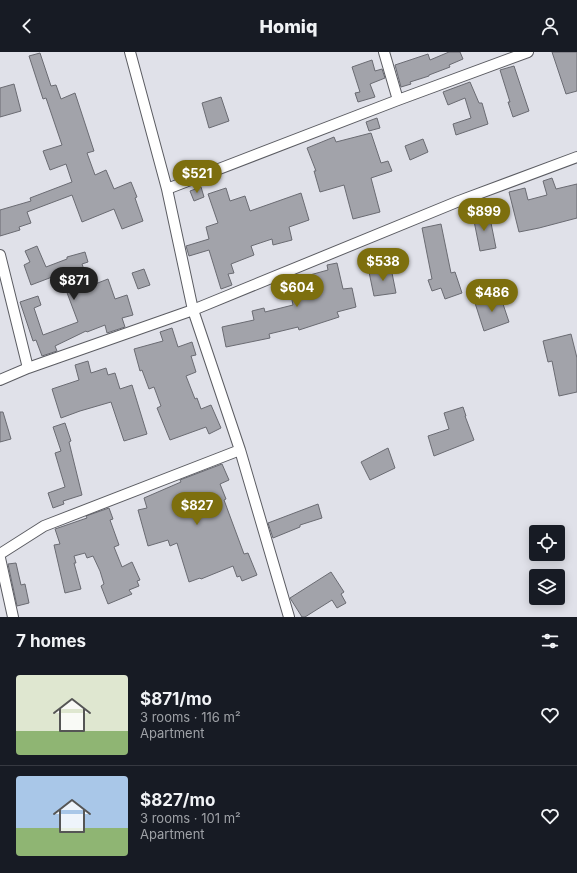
<!DOCTYPE html>
<html lang="en">
<head>
<meta charset="utf-8">
<style>
  :root { --surface:#171b24; --page:#20242c; --text:#f1f3f6; --muted:#9ea1a6; --line:#363941; --accent:#7d6f0e }
  body { margin:0; font-family:Inter,sans-serif; background:var(--page); color:var(--text); height:100vh; display:flex; flex-direction:column; font-size:15px; white-space:nowrap }
  * { box-sizing:border-box; margin:0 }
  p { font-size:13px; color:var(--muted) }
  .icon { flex:none; width:22px; height:22px; fill:none; stroke:currentColor; stroke-width:2; stroke-linecap:round; stroke-linejoin:round }
  .map { position:relative; height:565px; overflow:hidden }
  .drawer { display:flex; flex-direction:column; background:var(--surface); flex:1 }
  .drawer>* { flex:none }
  .tools { position:absolute; left:529px; top:473px; display:grid; gap:8px }
  .tools a { display:grid; place-items:center; width:36px; height:36px; border-radius:4px; background:var(--surface); box-shadow:0 2px 10px #0003; font-size:20px }
  .price { position:absolute; translate:-50% -34px; padding:0 9px; border-radius:14px; background:var(--accent); color:#fff; font-size:13px; line-height:26px; filter:drop-shadow(0 1px 2px #0008) }
  .price::after { content:''; position:absolute; left:50%; top:24px; width:12px; height:9px; margin-left:-6px; background:inherit; clip-path:polygon(0 0,100% 0,50% 100%) }
  .price.selected { background:#222; color:#fff }
  ul { padding:0; list-style:none }
  li { display:flex; align-items:center; gap:12px; height:100px; padding:0 16px }
  li+li { border-top:1px solid var(--line) }
  li span { display:grid; place-items:center; flex:none; width:112px; height:80px; border-radius:4px; color:#555 }
  li>.icon { margin-inline-start:auto }
  span .icon { width:48px; height:48px; fill:#fffc; stroke-width:1 }
  li b { font-size:17px }
  h2 { display:flex; justify-content:space-between; align-items:center; height:48px; padding:0 16px; font-size:17px }
  header { display:flex; justify-content:space-between; align-items:center; height:52px; padding:0 16px; background:var(--surface); font-size:18px; font-weight:800 }
  .map>svg:first-child { display:block }
  .building { fill:#a2a3aa; stroke:#6a6b72 }
  .lines { fill:none; stroke-linecap:round; stroke-linejoin:round }
  .minor-casing { stroke:#5b5c62; stroke-width:12 }
  .minor { stroke:#fff; stroke-width:10 }
</style>
</head>
<body>
<header><svg class="icon" aria-label="back" viewBox="0 0 24 24"><path d="M15 5l-7 7 7 7"/></svg>Homiq<svg class="icon" aria-label="person" viewBox="0 0 24 24"><circle cx="12" cy="8" r="4"/><path d="M4 21q1-7 8-7t8 7"/></svg></header>
<div class="map">
<svg width="577" height="565" viewBox="0 0 577 565">
  <rect width="100%" height="100%" fill="#e0e1e9"/>
  <path class="building" d="M449 0H460L463 7 449 13 450 15 429 23V24L410 30 411 32 401 35 395 13 428 2 430 8Z
    M552 0H577V39L566 42Z
    M40 1 51 34 56 33 61 47 75 41 94 99 87 101 95 123 106 118 114 137 131 130 137 145 135 146 143 169 122 177 114 157 82 170 72 143 27 160 31 171 19 175 20 178 0 184V158L31 149 30 146 72 130 66 112 50 118 43 99 62 93 46 46 43 47 29 4Z
    M372 8 375 19 382 17 385 26 370 32 375 45 358 50 355 41 360 40 352 15Z
    M514 14 529 59 513 65 508 50H510L500 18Z
    M470 30 479 51H482L488 72 456 83 453 72 471 66 465 46 448 53 443 40Z
    M14 32 21 59 0 65V36Z
    M221 45 229 69 209 76 202 51Z
    M377 66 380 76 369 79 366 70Z
    M371 81 381 111 388 109 392 119 371 126 380 160 353 167 344 133 320 140 314 119H316L307 96 334 85 336 90Z
    M423 87 428 100 410 108 405 94Z
    M552 126 556 137 577 132V166L539 176 519 180 509 140 525 136 528 148 547 143 543 129Z
    M201 135 204 145 194 149 190 139Z
    M226 136 230 149 245 144 250 159 301 141 309 168 289 175 292 188 273 193 272 187 251 194 254 203 231 212 234 221 228 222 232 233 221 237 209 198 189 204 186 194 209 187 206 175 218 171 208 142Z
    M489 161 496 196 480 199 473 164Z
    M441 172 451 221 455 220 462 241 445 247 441 236 432 239 428 228 432 227 422 176Z
    M37 194 46 215 67 207V205L85 200 88 210 82 212 90 234 108 227 115 247 127 243 133 263 122 266 125 275 107 281 105 273 87 280 86 279 55 294 57 299 42 304 36 288 33 289 20 250 38 244 41 253 34 256 43 283 78 270 60 222 31 233 24 213 30 210 25 199Z
    M337 211 343 237 352 236 356 255 337 260 339 265 299 278 298 275 269 282 270 286 226 295 222 275 254 268 252 259 264 256 265 260 293 253 288 229 328 218 327 213Z
    M391 216 396 241 374 244 369 220Z
    M144 217 150 233 138 237 132 221Z
    M500 243 509 270 484 279 475 251Z
    M172 276 178 295 192 290 196 303 191 304 196 320 186 324 195 347 197 346 201 357 211 353 221 376 209 382 206 375 170 388 157 356 161 354 154 335 149 337 142 318 140 319 134 297 163 289 160 280Z
    M571 282 577 306V340L559 344 552 309 548 310 543 289Z
    M88 309 91 321 106 316 108 323 115 321 120 337 132 333 147 382 124 389 111 350 80 359 61 366 52 337 79 328 75 313Z
    M463 355 466 364H465L474 388 434 404 428 384 449 377 444 361Z
    M0 360H3L11 387 0 390Z
    M65 371 71 389 69 390 82 443 63 449 64 452 53 456 48 441 65 435 55 401 61 399 53 375Z
    M388 396 395 416 370 428 361 410Z
    M222 412 229 428 220 432 226 447 224 448 244 502 248 501 257 523 242 529 240 524 237 525 233 514 201 527 200 526 189 530 177 491 170 494 168 488 148 494 138 458 147 456 144 446 181 430 180 428Z
    M318 452 322 466 300 473V475L273 486 268 471Z
    M109 456 113 467 110 468 119 493 114 495 122 515 132 510 140 528 137 529 139 534 129 538 132 542 108 552 101 534 104 532 100 519 93 504 87 506 85 501 74 504 76 511H74L81 537 65 541 54 493 60 492 55 477 87 466 86 464Z
    M16 511 21 533 25 532 29 551 17 554 8 512Z
    M331 520 344 540 341 542 346 551 337 556 332 548 305 565H302L290 546Z"/>
  <g class="lines">
    <defs>
      <path id="minor" d="M130 0 167 137 193 258 240 398 289 565
        M384 0 398 48
        M167 137 398 48 528 0
        M0 203 28 316
        M0 328 28 316 193 258 459 149 577 105
        M0 502 44 474 240 398
        M0 506 13 565"/>
    </defs>
    <use href="#minor" class="minor-casing"/>
    <use href="#minor" class="minor"/>
  </g>
</svg>
<div class="tools">
<a><svg class="icon" aria-label="locate" viewBox="0 0 24 24"><circle cx="12" cy="12" r="6"/><path d="M12 2v4M12 18v4M2 12h4M18 12h4"/></svg></a>
<a><svg class="icon" aria-label="layers" viewBox="0 0 24 24"><path d="M12 4l9 5-9 5-9-5zM3 14l9 5 9-5"/></svg></a>
</div>
<b class="price" style="left:197px;top:142px">$521</b>
<b class="price" style="left:484px;top:180px">$899</b>
<b class="price" style="left:383px;top:230px">$538</b>
<b class="price selected" style="left:74px;top:249px">$871</b>
<b class="price" style="left:297px;top:256px">$604</b>
<b class="price" style="left:492px;top:261px">$486</b>
<b class="price" style="left:197px;top:474px">$827</b>
</div>
<section class="drawer">
<h2>7 homes<svg class="icon" aria-label="filters" viewBox="0 0 24 24"><path d="M4 7h16M4 17h16"/><circle cx="9" cy="7" r="2"/><circle cx="15" cy="17" r="2"/></svg></h2>
<ul>
<li><span style="background:linear-gradient(#dfe7d0 70%,#8fb573 0)"><svg class="icon" aria-label="home" viewBox="0 0 24 24"><path d="M3 11l9-7 9 7M6 9v11h12V9"/></svg></span><div><b>$871/mo</b><p>3 rooms · 116 m²</p><p>Apartment</p></div><svg class="icon" aria-label="heart" viewBox="0 0 24 24"><path d="M12 20l-8-8c-3-5 5-10 8-4 3-6 11-1 8 4z"/></svg></li>
<li><span style="background:linear-gradient(#a9c7e8 65%,#8fb573 0)"><svg class="icon" aria-label="home" viewBox="0 0 24 24"><path d="M3 11l9-7 9 7M6 9v11h12V9"/></svg></span><div><b>$827/mo</b><p>3 rooms · 101 m²</p><p>Apartment</p></div><svg class="icon" aria-label="heart" viewBox="0 0 24 24"><path d="M12 20l-8-8c-3-5 5-10 8-4 3-6 11-1 8 4z"/></svg></li>
</ul>
</section>
</body>
</html>
